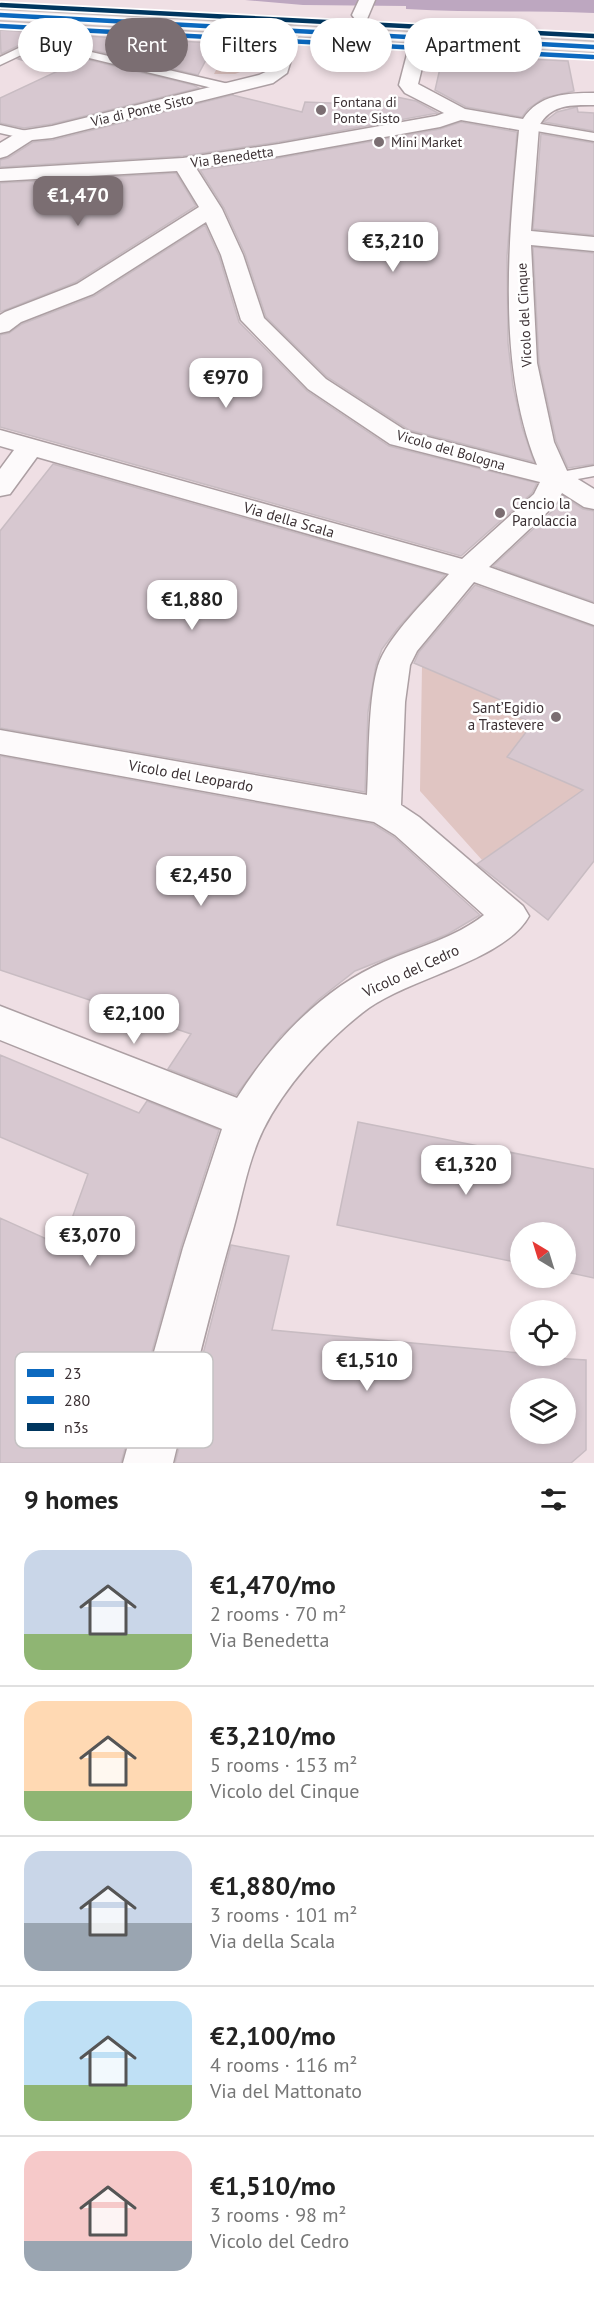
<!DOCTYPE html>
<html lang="en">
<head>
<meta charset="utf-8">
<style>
  :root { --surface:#fff; --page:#f2f2f2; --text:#222; --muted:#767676; --line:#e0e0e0; --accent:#7b6e72 }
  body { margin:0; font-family:"PT Sans",sans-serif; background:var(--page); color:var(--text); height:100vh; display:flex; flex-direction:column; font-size:22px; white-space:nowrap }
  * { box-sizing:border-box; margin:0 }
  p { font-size:20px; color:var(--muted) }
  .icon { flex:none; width:33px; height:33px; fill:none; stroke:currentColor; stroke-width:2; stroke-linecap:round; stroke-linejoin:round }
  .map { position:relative; height:1463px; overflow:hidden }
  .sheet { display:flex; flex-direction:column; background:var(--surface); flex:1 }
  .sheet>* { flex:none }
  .top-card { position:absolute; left:18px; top:18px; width:558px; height:54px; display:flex; gap:12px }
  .needle { width:39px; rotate:322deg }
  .controls { position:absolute; left:510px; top:1222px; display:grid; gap:12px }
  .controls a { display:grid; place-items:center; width:66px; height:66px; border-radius:50%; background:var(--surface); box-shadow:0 3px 9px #0003; font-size:30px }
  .price { position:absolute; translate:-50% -51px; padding:0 14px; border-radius:12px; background:#fff; color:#222; font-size:20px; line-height:39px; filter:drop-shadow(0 2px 3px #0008) }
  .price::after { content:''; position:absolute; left:50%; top:36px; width:18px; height:14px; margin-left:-9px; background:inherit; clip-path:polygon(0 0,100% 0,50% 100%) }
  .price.on { background:var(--accent); color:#fff }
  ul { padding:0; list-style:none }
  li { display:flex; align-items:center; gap:18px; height:150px; padding:0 24px }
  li+li { border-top:2px solid var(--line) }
  li span { display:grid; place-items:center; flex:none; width:168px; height:120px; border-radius:18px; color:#555 }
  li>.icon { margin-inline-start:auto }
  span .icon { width:72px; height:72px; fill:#fffc; stroke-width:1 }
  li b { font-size:26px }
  h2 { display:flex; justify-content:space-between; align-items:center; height:72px; padding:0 24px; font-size:26px }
  .chip { padding:0 21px; border-radius:27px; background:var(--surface); box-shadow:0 3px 9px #0003; font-size:21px; line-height:54px }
  .chip.on { background:var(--accent); color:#fff }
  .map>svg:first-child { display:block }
  .green { fill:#e0c5c2 }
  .water { fill:#bda7c0 }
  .building { fill:#d7c8d0; stroke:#c8bcc2; stroke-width:1.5; fill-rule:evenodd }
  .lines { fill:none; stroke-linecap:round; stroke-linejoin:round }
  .lane-casing { stroke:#ac9fa3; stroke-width:3 }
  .street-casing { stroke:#ac9fa3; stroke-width:3 }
  .primary-casing { stroke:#c7bfc1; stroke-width:3 }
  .lane { fill:#fdfafb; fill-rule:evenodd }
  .street { fill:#fdfafb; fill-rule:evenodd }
  .primary { fill:#f4ebec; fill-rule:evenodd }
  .bus-1-casing { stroke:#fff; stroke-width:8 }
  .bus-2-casing { stroke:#fff; stroke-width:8 }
  .bus-3-casing { stroke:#fff; stroke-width:8 }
  .bus-1 { stroke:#0c69bf; stroke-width:4.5 }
  .bus-2 { stroke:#0c69bf; stroke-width:4.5 }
  .bus-3 { stroke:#00365f; stroke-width:4.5 }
  .poi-dot { fill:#7b6e72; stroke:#fff; stroke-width:2 }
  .labels { text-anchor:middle; stroke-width:5; stroke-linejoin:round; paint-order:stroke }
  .far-poi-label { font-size:14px; fill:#3c3134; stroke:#fff; text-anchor:start }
  .far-street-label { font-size:14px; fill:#3c3134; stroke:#fff }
  .poi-label { font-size:15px; fill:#3c3134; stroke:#fff; text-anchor:start }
  .street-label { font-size:15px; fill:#3c3134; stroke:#fff }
  .key { fill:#fff; stroke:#c4c1c2; stroke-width:1.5 }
  .key-label { font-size:16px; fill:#3c3134 }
</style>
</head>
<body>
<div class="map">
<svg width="594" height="1463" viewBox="0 0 594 1463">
  <rect width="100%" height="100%" fill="#efdfe4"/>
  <path class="green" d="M229 44 252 48 243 71 235 74H214Z
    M422 666 510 704 505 711 533 723 586 791 594 826 557 809 482 860 420 791Z"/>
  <path class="water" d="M245 0H594V13C531 10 469 13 406 9V6L303 5Z"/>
  <path class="building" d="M0 30 117 38 215 43 198 75 45 39 28 41 1 54Z
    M44 49 193 85 199 88 52 124 24 128 0 123V98L58 71 18 59Z
    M443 55 568 61 574 91 544 98 528 109 522 117 466 107 435 90Z
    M232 95 302 112 305 102 380 105 392 96 416 101 438 113 279 142 183 156 0 167V160L8 158 33 142 53 140Z
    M577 107 578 112 594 113V131L544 122 557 112Z
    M461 122 517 132 507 256 508 343 513 386 522 427 534 462 409 430 327 377 266 317 245 254 224 208 200 170 279 158 440 129Z
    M541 134 594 143V235L533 229Z
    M176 173 196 206 76 282 0 312V183Z
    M205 225 219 256 239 322 307 391 389 446 537 483 532 493 461 556 0 427V335L9 333 22 324 94 296Z
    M533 247 594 253V464L568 468 556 441 539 363Z
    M53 464 445 575 397 629 382 649 376 665 368 712 365 792 0 728V531Z
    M563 496 583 509 594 511V602L493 566 558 506Z
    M475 585 594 627V861L548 920 477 864 583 790 507 757 533 723 504 711 510 704 414 663 419 652Z
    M0 756 373 824 394 837 480 915 448 934 355 971 318 1000 281 1036 236 1095 168 1069 191 1034 0 970Z
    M0 1055 139 1113 147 1101 219 1130 181 1247 121 1463H0V1218L62 1246 88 1174 0 1137Z
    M358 1122 594 1169V1278L566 1272V1233H520V1263L337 1225Z
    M231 1245 289 1256 272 1330 520 1353V1356L586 1360V1450L571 1463H175ZM520 1389H566V1434H520Z"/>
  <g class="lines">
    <defs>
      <path id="lane" d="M44 41 233 85 239 89 233 93 44 47 36 48 0 65V57L29 43Z
        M529 122 594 133V141L525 129 523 126 525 123Z
        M0 125 31 132 33 135 27 139 0 133Z
        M594 466V476L556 483 550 482 547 478 550 474Z"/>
      <path id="street" d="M359 0H375L367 19H355L352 15Z
        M291 26 297 27 300 31 287 73 273 83 52 138 32 140 7 156 0 158V143L20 131 52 126 259 75 270 70 282 31 285 27Z
        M420 34 426 35 429 39 418 84 465 109 523 119C539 94 567 93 594 93V105C571 105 551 104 539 126L531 231 594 237V251L531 245 537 363 554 442 568 473 594 489V509L584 507 562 493 556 504 489 567 594 604V625L474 582 417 651 410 665 405 702 401 805 419 817 523 906 529 916C504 962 405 978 362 1013 324 1043 285 1086 263 1130 248 1161 242 1197 233 1230 211 1307 192 1385 173 1463H123L183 1248 222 1129 0 1040V1006L237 1098C272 1042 323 988 384 962 418 947 455 938 484 915L395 835 374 822 0 754V730L367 795C369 758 368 700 378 666 387 637 428 598 449 574L37 457 10 494 0 496V469L14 450 0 446V430L462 559 534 494 540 482 390 444 308 389 241 320 221 255 206 222 93 294 21 322 9 331 0 333V315L5 312 77 284 199 207 177 171 0 181V169L183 158 279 144 436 116 444 113 405 93 399 85 411 39 414 35ZM461 120 519 130C509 235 496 365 537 465L408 432 326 379 264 318 243 255 222 209 196 168 279 156 440 127Z"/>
      <path id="primary" d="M0 10 594 42V52L0 20Z"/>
    </defs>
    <use href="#lane" class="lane-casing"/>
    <use href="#street" class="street-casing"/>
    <use href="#primary" class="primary-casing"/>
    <use href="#lane" class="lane"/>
    <use href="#street" class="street"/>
    <use href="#primary" class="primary"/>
    <defs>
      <path id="bus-1" d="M0 15 594 47"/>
      <path id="bus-2" d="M0 26 593 57"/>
      <path id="bus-3" d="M1 5 594 36"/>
    </defs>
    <use href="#bus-1" class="bus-1-casing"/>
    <use href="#bus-2" class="bus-2-casing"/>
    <use href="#bus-3" class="bus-3-casing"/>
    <use href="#bus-1" class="bus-1"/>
    <use href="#bus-2" class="bus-2"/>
    <use href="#bus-3" class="bus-3"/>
  </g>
  <g class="poi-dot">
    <circle cx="321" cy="110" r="6"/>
    <circle cx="379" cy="142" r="6"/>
    <circle cx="500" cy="513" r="6"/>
    <circle cx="556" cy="717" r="6"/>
  </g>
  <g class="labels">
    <g class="far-poi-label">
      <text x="333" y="107">Fontana di<tspan x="333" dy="16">Ponte Sisto</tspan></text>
      <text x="391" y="147">Mini Market</text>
    </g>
    <g class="far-street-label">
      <text transform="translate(142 110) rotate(-13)" y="5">Via di Ponte Sisto</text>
      <text transform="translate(232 157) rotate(-8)" y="5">Via Benedetta</text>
      <text transform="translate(524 315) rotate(-93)" y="5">Vicolo del Cinque</text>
      <text transform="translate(451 450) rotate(16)" y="5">Vicolo del Bologna</text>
    </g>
    <g class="poi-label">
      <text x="512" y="509">Cencio la<tspan x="512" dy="17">Parolaccia</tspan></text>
      <text x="544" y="713" text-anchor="end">Sant’Egidio<tspan x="544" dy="17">a Trastevere</tspan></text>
    </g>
    <g class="street-label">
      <text transform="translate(289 520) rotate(16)" y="5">Via della Scala</text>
      <text transform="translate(191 776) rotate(10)" y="5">Vicolo del Leopardo</text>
      <text transform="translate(411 971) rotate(-25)" y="5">Vicolo del Cedro</text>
    </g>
  </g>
  <rect x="15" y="1352" width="198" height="96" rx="9" class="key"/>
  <rect x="27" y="1369" width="27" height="8" fill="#0c69bf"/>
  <rect x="27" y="1396" width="27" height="8" fill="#0c69bf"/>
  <rect x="27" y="1423" width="27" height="8" fill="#00365f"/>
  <g class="key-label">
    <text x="64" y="1379">23</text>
    <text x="64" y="1406">280</text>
    <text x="64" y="1433">n3s</text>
  </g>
</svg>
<div class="controls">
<a><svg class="needle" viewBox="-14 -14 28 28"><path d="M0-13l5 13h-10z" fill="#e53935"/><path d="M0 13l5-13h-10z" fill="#767676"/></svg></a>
<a><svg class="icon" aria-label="locate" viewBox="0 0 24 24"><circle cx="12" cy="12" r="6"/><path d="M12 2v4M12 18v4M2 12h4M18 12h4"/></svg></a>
<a><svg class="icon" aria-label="layers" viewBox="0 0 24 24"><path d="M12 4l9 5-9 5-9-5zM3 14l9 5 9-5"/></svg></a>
</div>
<b class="price on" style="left:78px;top:227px">€1,470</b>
<b class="price" style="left:393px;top:273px">€3,210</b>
<b class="price" style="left:226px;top:409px">€970</b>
<b class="price" style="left:192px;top:631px">€1,880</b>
<b class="price" style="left:201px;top:907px">€2,450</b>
<b class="price" style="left:134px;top:1045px">€2,100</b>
<b class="price" style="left:466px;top:1196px">€1,320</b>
<b class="price" style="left:90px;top:1267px">€3,070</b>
<b class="price" style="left:367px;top:1392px">€1,510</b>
<div class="top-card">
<a class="chip">Buy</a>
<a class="chip on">Rent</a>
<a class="chip">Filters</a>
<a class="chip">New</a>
<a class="chip">Apartment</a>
</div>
</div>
<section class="sheet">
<h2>9 homes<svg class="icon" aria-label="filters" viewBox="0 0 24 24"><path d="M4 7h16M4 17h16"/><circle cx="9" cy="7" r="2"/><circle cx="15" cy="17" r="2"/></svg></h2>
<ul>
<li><span style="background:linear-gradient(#c9d6e8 70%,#8fb573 0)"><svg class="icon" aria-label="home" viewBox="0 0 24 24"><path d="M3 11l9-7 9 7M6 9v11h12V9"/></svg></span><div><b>€1,470/mo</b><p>2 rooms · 70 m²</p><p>Via Benedetta</p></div></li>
<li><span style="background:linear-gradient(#ffd9b3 75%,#8fb573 0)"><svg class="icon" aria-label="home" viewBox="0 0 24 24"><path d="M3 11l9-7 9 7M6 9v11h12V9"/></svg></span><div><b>€3,210/mo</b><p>5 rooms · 153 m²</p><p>Vicolo del Cinque</p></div></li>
<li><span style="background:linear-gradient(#c9d6e8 60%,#9aa5b1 0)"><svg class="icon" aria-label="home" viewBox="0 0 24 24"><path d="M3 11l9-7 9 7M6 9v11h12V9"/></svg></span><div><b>€1,880/mo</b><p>3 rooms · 101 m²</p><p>Via della Scala</p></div></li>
<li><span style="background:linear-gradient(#bfe0f5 70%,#8fb573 0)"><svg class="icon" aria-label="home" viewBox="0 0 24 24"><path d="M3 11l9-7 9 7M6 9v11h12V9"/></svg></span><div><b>€2,100/mo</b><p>4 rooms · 116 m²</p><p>Via del Mattonato</p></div></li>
<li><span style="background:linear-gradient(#f6c9c9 75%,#9aa5b1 0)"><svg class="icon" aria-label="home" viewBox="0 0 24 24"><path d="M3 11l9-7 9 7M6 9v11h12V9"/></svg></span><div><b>€1,510/mo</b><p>3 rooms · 98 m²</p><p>Vicolo del Cedro</p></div></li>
</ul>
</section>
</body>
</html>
